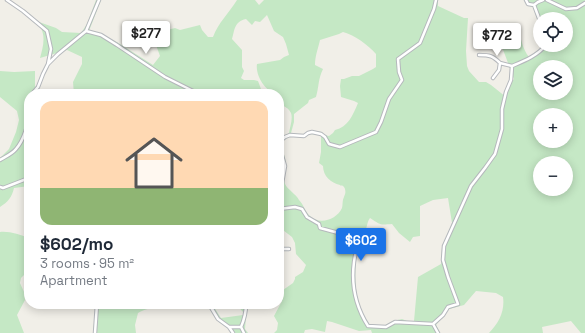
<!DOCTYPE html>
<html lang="en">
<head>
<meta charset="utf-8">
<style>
  :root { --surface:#fff; --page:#f6f6f7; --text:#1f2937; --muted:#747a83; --accent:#1a73e8 }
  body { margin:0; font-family:"Space Grotesk",sans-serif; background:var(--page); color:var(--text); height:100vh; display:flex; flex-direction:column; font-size:15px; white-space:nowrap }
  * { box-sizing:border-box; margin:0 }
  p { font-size:13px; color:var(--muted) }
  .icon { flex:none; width:22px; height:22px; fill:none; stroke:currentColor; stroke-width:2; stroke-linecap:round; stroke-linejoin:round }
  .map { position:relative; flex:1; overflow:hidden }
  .side { position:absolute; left:24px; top:89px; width:260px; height:220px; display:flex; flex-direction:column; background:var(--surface); border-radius:16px; box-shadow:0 2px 10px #0003 }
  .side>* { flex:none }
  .tools { position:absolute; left:533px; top:12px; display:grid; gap:8px }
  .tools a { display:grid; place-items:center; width:40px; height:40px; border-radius:50%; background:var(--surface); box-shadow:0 2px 10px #0003; font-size:20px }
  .price { position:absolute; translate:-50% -34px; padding:0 9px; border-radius:4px; background:#fff; color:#222; font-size:13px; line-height:26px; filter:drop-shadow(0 1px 2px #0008) }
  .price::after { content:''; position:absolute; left:50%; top:24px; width:12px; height:9px; margin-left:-6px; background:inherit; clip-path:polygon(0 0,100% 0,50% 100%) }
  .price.on { background:var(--accent); color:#fff }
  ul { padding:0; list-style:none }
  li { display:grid; align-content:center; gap:8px; height:212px; padding:0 16px }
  li span { display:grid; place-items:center; height:124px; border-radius:12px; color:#555 }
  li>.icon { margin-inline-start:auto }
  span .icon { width:72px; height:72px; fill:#fffc; stroke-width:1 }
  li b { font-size:17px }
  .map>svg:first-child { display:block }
  .green { fill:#c5e8c5; fill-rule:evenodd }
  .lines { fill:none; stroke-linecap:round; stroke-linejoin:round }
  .minor-casing { stroke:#b5b8bc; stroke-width:4.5 }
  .minor { stroke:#fff; stroke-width:2.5 }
</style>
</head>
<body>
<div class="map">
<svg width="585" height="333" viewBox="0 0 585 333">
  <rect width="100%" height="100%" fill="#f1efe8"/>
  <path class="green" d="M5 0H8L39 22 56 28 62 32 81 33 87 24 96 0H101L89 31 113 40 120 44 153 65 160 56 151 31 167 30 175 28 180 30 200 25 202 30 208 37H213C218 23 229 13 237 0H255L259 5 264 0H438V6L464 18H468L466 51 467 66 469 71 479 82H486L491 85 506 97 511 83 514 79 493 23 499 27 519 31C521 39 523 50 529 57L535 53 545 45H566V19H540V24L533 7 527 4 524 0H585V333H581L571 321 542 327 543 333H489C499 323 505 311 503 297L496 293 476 291 464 305 449 309 436 325 440 333H372L371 330 359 331 332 322 327 321 325 332 312 329 305 330 304 333H274L277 330 278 323 274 316 282 301V293L283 290 293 283 295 279V277L303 272 306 265 296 254 295 243 292 237 279 227V138L281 139 289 133C290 127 293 119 291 113 287 104 279 109 279 94 266 94 255 75 257 64L280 60 284 57 289 55 286 44 283 37 274 31 267 15 260 22 255 21 252 25 246 19C234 22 235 29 232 39L242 50V67L244 71 241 78 244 80H254L258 81 261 89 260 94H74L73 82 82 64V57L67 50 40 58C43 47 47 34 38 24 35 21 31 19 28 16 21 11 13 5 5 0ZM343 32C355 35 368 45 376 54V67L373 69 359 76H352L344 79H341L340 86 341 97 354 101 358 103C353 115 348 127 335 130L333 133 329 136 324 135 322 132 313 131 304 135 291 133 294 122V114L308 103 309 100 316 97C319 87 318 79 323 69L315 65C315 56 318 49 320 40L339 34ZM540 67H566V93H540ZM540 115H566V141H540ZM310 134 321 135V152L319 163 323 166C323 176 331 183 340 185 340 186 342 185 343 186 345 187 346 192 345 194 345 195 344 196 344 197 342 201 343 205 342 208 337 219 321 225 311 217 305 212 304 205 299 200 296 194 288 190 285 184 283 179 285 173 286 169 287 159 282 151 280 142L290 136 304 137ZM540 163H566V189H540ZM448 198 452 223 442 248 441 264 418 277 414 321H407L402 319 393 321 384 326 377 325H370C351 300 354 268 359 238L364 236 363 234C368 229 366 223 370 218 381 225 379 225 392 224L399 233 410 242 413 237 420 236V206L433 200Z
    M0 71 14 72 35 71V94H29V136L27 142V153L29 158V186L14 188C12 197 8 202 0 207V158L9 149 16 132 19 120 17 111 0 97Z
    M0 232C10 231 20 235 29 238V270L21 278 20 283 24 292 25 300 17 315 24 333H0Z
    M96 304H161C155 309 145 308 138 313L135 325 136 333H93Z
    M206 304H212L221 318 243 315V312L236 304H247L245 329 248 333H231L230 330 218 321Z"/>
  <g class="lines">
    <defs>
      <path id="minor" d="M7 0 23 11 47 31 51 49 48 64
        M526 0 528 4 534 5
        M547 0 566 9 577 8 585 3
        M540 21 534 5 538 2 543 0
        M86 31 101 35 117 45 165 77 199 94
        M479 55C490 55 493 56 500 63
        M493 78 499 70 500 63 512 66
        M32 94 38 87 43 74 48 64 58 54 86 31 99 0
        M279 142 285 137 290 135 304 136 308 133 312 132 321 134 325 137 329 144 340 147 376 132 381 122 389 99 402 80 399 72 398 59 420 43 434 9 436 0
        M279 145 285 166 279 200
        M0 160C5 157 12 154 16 149 24 140 29 123 29 112
        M0 187 3 188 29 178
        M279 209 295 207 302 209 307 217 319 224 320 228 346 235 358 240C357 247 355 255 354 262 351 285 356 307 368 326L386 327 395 322 433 324
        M279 217 282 209
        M279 249H289
        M209 304 218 319 229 327 233 333
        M230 327H241L244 333
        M241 327C244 320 246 312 246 304
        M95 333 97 304
        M438 333 433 324 443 315 448 307 458 304 448 277 443 260 444 246 471 186 485 168 495 154 502 129V109L506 92 511 80 512 66C524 61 537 56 546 45"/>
    </defs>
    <use href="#minor" class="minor-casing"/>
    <use href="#minor" class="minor"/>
  </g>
</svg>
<div class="tools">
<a><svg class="icon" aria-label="locate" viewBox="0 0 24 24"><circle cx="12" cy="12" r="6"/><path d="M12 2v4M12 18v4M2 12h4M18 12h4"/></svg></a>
<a><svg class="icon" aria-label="layers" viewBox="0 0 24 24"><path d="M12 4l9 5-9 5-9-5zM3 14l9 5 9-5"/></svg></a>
<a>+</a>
<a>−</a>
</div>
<b class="price" style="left:146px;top:55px">$277</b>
<b class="price" style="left:497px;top:57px">$772</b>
<b class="price on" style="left:361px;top:262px">$602</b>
<section class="side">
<ul>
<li><span style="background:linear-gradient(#ffd9b3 70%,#8fb573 0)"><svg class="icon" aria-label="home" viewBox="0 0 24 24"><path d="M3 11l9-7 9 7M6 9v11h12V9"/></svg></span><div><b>$602/mo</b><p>3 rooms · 95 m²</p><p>Apartment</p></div></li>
</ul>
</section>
</div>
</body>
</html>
